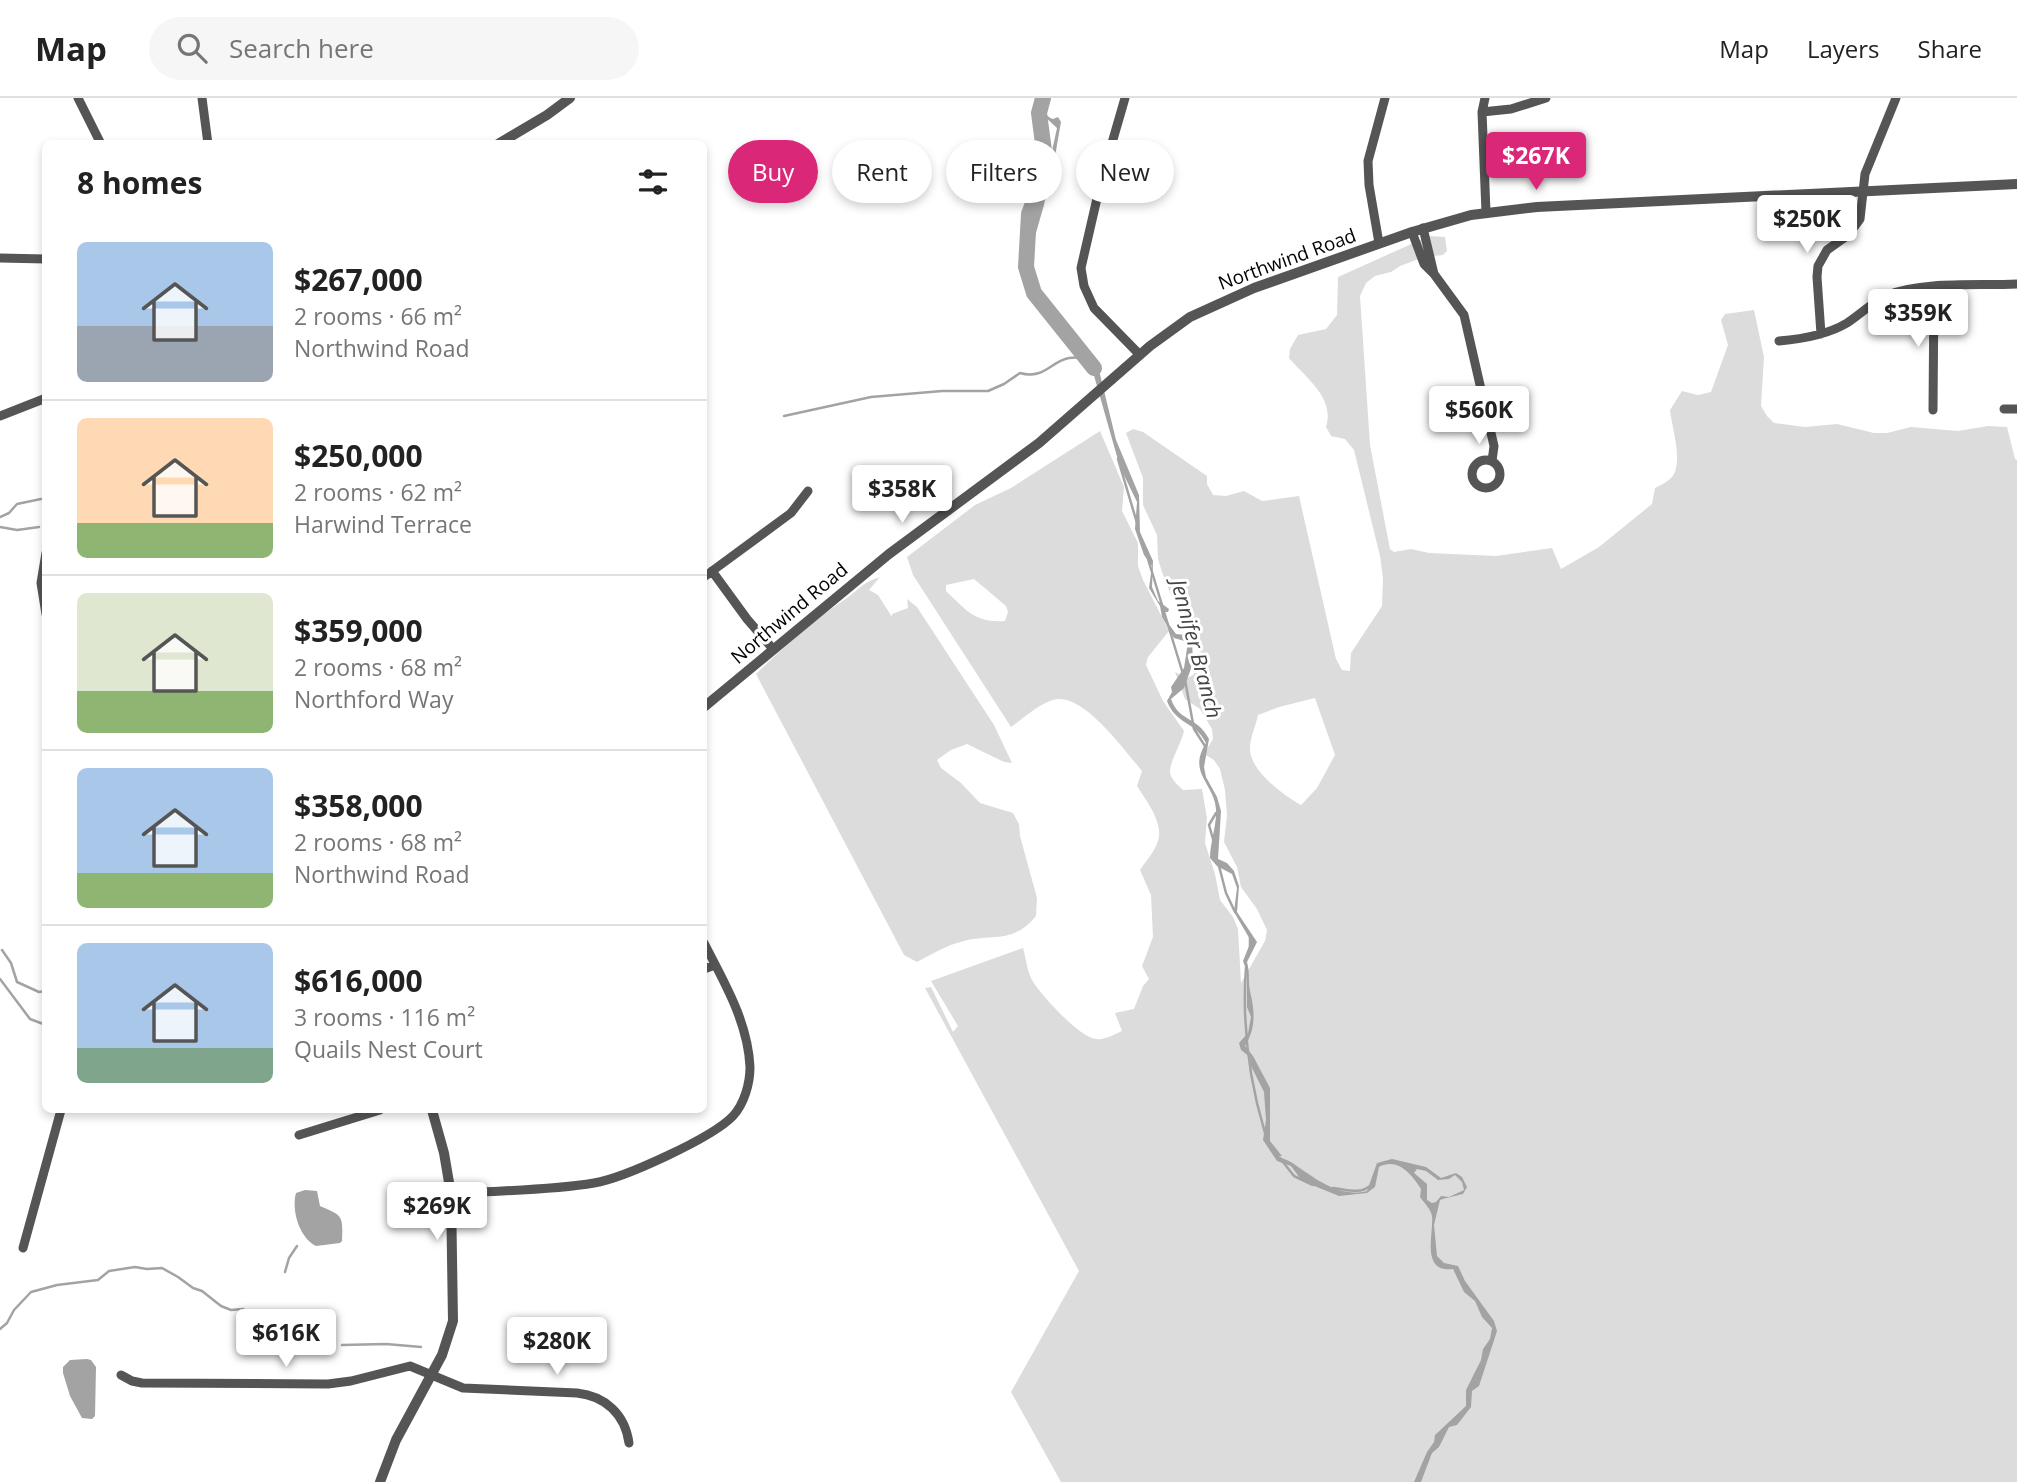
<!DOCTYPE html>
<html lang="en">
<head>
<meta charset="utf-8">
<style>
  :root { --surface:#fff; --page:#f6f6f6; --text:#222; --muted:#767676; --line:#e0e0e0; --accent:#db2777 }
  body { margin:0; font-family:"Open Sans",sans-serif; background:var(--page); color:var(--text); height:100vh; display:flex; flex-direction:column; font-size:26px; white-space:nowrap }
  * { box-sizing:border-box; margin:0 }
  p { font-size:23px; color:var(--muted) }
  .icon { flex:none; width:38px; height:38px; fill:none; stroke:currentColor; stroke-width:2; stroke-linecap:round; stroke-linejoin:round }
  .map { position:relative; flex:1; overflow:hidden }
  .side { position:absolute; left:42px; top:42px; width:665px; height:973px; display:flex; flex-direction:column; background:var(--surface); border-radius:10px; box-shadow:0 4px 10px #0003 }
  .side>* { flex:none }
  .hud { position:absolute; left:728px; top:42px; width:665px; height:63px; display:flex; gap:14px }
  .price { position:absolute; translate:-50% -60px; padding:0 16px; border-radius:7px; background:#fff; color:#222; font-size:23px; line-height:46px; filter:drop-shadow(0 2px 4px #0008) }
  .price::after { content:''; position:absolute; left:50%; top:42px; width:21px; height:16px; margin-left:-10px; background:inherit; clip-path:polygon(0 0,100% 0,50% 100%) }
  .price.on { background:var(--accent); color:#fff }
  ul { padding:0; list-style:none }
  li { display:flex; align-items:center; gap:21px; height:175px; padding:0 35px }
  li+li { border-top:2px solid var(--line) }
  li span { display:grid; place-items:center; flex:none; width:196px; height:140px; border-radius:10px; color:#555 }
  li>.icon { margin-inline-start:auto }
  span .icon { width:84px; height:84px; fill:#fffc; stroke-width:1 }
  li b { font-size:30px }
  h2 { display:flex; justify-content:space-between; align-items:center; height:84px; padding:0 35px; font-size:30px }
  .tag { padding:0 24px; border-radius:32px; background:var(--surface); box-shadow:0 4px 10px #0003; font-size:24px; line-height:63px }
  .tag.on { background:var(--accent); color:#fff }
  header { display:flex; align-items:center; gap:42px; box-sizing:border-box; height:98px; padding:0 35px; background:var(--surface); border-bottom:2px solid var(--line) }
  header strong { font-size:33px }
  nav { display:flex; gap:38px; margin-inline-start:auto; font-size:24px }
  .search { width:490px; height:63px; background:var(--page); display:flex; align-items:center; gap:18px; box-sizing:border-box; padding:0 24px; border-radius:38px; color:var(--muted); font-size:26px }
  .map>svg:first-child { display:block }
  .green { fill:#dcdcdc; fill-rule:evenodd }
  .water { fill:#a3a3a3; fill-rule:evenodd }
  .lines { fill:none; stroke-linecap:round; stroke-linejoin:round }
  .stream { stroke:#a3a3a3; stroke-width:2.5 }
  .river { stroke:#a3a3a3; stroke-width:16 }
  .minor { stroke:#555; stroke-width:9 }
  .tertiary { stroke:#555; stroke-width:10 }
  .labels { text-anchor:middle; stroke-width:6; stroke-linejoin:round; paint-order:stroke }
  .street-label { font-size:19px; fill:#000; stroke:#fff }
  .water-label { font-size:21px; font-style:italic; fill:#444; stroke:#fff }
</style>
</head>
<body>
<header>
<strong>Map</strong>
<div class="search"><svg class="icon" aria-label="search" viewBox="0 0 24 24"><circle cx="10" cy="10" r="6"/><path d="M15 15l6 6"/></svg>Search here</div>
<nav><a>Map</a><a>Layers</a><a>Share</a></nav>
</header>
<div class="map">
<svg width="2017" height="1384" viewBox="0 0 2017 1384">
  <rect width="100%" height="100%" fill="#fff"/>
  <path class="green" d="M1429 138 1445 139 1447 153 1443 157 1424 159 1400 168 1391 174 1375 178 1366 185 1360 198 1370 347 1390 451 1394 454 1411 451 1429 455 1496 458 1552 450 1561 471 1599 449 1652 406 1655 390C1661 387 1670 383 1674 376 1682 359 1672 330 1670 312L1682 293 1698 297 1711 294 1728 247 1721 222 1725 216 1754 212 1764 259 1761 308 1767 318 1774 325 1805 329 1837 326 1874 335H1887L1911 329 1958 333 1988 328 2007 329 2015 361 2017 362V1384H1061L1011 1294 1079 1173 925 890 931 889 953 934 958 928 931 883 1023 850C1026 860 1027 873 1032 882 1040 896 1080 940 1096 941 1105 942 1113 937 1122 933L1115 915 1134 911 1143 888 1149 881 1142 868 1153 839 1151 797 1140 772C1146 763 1155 753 1158 743 1164 725 1146 702 1137 688L1142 673C1125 653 1086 598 1057 601 1042 603 1024 620 1011 629L913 477 907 459 975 407 1011 390 1100 333 1124 389 1122 413 1138 445V468L1143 482 1169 533 1148 559 1146 567 1163 603 1184 633C1182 645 1166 669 1171 678 1173 683 1179 688 1183 692L1202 691 1207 720 1205 745 1215 776 1220 802 1233 819 1238 831 1241 885 1265 843 1267 832 1257 811 1241 789 1237 769 1224 744 1227 717 1225 692 1220 671 1214 662 1204 656 1213 641 1212 631 1200 611 1185 601 1175 574 1187 580 1193 577 1201 560 1199 537 1171 497 1162 474 1158 461 1157 437 1143 407V380L1126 335 1133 331 1143 334 1207 378V386L1213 397 1226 398 1244 393 1262 403 1299 398 1336 561 1342 572 1350 573 1351 555 1382 508 1383 480 1380 458 1354 352 1345 341 1331 338 1326 329C1335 300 1307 281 1289 260L1290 251 1298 237 1326 231 1337 217 1338 179ZM974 481 1006 508 1008 514 1005 523C975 525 966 512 946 493V487ZM1315 600 1335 657 1317 690 1301 707C1284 698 1249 672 1250 650 1250 640 1256 627 1258 617L1279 609Z
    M880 479 869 492 878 497 892 519V516L908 510 907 501 917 509 994 627 1012 665 1004 664 967 646 951 652 937 662 941 670 961 685 980 705 1013 715 1019 726 1020 738 1037 800 1036 818C1013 846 993 836 964 843 947 847 932 856 917 864L904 857 756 576C784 549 811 524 844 502 859 492 861 485 880 479Z"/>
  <path class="water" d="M1040 0H1044C1041 9 1043 17 1053 21L1058 19 1061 24 1054 64 1044 81 1046 96 1044 107 1029 159 1035 173 1036 199 1062 220 1098 268 1116 342 1139 397 1140 434 1153 463 1152 489 1158 503 1169 511 1168 514H1164L1165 521 1176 536 1186 537 1192 543 1193 565 1184 590 1171 601C1179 624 1196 617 1209 641L1204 669 1206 679 1217 699 1221 713 1218 761 1227 765 1234 773 1239 788 1237 814 1257 844 1247 864C1250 874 1248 883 1250 893 1255 914 1256 930 1245 948L1253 958 1270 990V1043L1282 1058H1279C1284 1062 1289 1062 1294 1066 1316 1081 1339 1100 1367 1093L1377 1065 1392 1061 1426 1069 1441 1080 1456 1075 1462 1079 1467 1089 1463 1096C1459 1097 1442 1101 1440 1102L1434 1127 1437 1158 1444 1165 1458 1168 1465 1183 1494 1223 1497 1233 1479 1288 1472 1293 1471 1309 1457 1327 1449 1329 1439 1349 1432 1355 1421 1384H1414L1427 1354 1434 1344 1435 1337 1466 1308V1292L1481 1262 1483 1251 1490 1241 1492 1230 1482 1219 1475 1203 1464 1194 1453 1171C1420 1175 1434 1135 1432 1118 1431 1111 1424 1105 1420 1099L1421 1091C1412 1077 1398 1059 1379 1069L1375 1089 1367 1095 1339 1098 1302 1083 1291 1068 1277 1063 1263 1042 1266 1022 1264 994 1251 968 1250 959 1241 952 1239 945 1248 935 1251 919 1247 909V874L1243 863 1251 843 1234 814 1237 790 1232 776 1217 768 1210 760C1210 744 1217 727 1216 711 1214 685 1187 675 1206 645 1195 623 1176 627 1167 603L1172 594 1171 589 1184 570 1188 544 1174 540 1162 519 1160 508 1149 490 1152 468 1144 457 1135 431 1137 404 1120 369 1091 267 1061 223 1046 214 1034 200 1028 187 1026 161 1028 143 1038 113 1040 77 1052 53 1057 30 1043 17ZM1417 1071 1426 1073 1438 1082 1449 1081 1455 1077 1462 1084 1464 1092 1449 1099 1441 1098 1436 1104 1432 1105 1427 1102V1086L1414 1075Z
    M305 1092 317 1093 320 1108C343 1118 343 1117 342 1143L340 1145 316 1148C300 1140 291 1113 296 1095Z
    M87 1261 91 1262 96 1269 95 1318 92 1321 82 1320 70 1298 63 1275V1269L70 1262Z"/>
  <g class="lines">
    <path class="stream" d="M784 318 871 299 942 293H988L1004 286 1020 275C1044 282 1051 263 1069 260 1075 259 1082 260 1087 260
      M1118 361 1137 425
      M0 419 9 415 17 406 41 401
      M0 429 17 432 39 429
      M1148 461 1183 576
      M1185 582 1194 631 1205 648
      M1213 741 1209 727 1216 715
      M1219 768 1226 795 1235 814
      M2 852 11 865 17 884 39 894 46 893
      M1250 852V838
      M1246 869C1242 924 1249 982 1265 1035
      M0 881 30 921 46 927
      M1283 1064 1294 1078 1313 1087
      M1333 1090C1346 1091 1359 1097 1370 1088
      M285 1174 289 1160 297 1148
      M0 1231 7 1225 14 1212 31 1194 57 1187 98 1182 109 1173 135 1169 147 1171 162 1170 178 1179 193 1190 202 1193 221 1208 231 1212 243 1211 267 1225
      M342 1247 386 1246 421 1249"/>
    <path class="river" d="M1043 0 1039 15 1044 53 1035 100 1029 116 1026 169 1034 195 1094 270"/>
    <path class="minor" d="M78 0 101 46
      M202 0 208 46
      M1125 0 1101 83 1081 170 1084 188 1094 210 1140 257
      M1485 0 1482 14 1486 114
      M1482 14 1511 11 1546 0
      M1423 130 1434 176
      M1412 134 1424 166 1434 176 1464 217 1494 348 1492 363
      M1379 145 1369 87 1368 63 1385 0
      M0 160 46 161
      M1821 236 1817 179 1818 168 1827 152 1848 137 1860 121 1865 76 1896 0
      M1779 243C1803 241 1827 237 1847 225 1861 216 1872 204 1888 197 1925 183 1977 188 2017 186
      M2004 311H2017
      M1933 312 1934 190
      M0 318 46 300
      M1472 376a14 14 0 1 1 28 0a14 14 0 1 1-28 0Z
      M46 455 41 485 46 516
      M712 473 747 521 773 551
      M704 479 791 415 808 393
      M704 871 715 867
      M299 1037 380 1012
      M451 1096C498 1092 548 1093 594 1085 624 1080 712 1040 733 1018 744 1006 750 986 750 969 748 924 724 884 704 845
      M23 1150 61 1012
      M121 1277 132 1283 142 1285 328 1286 351 1283 410 1268 463 1290 577 1295C605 1298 625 1316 629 1345"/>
    <path class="tertiary" d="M498 46 547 17 570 0
      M704 609 889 456 1039 345 1150 248 1190 219 1254 190 1412 134 1471 117 1537 109 2017 86
      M380 1384 396 1342 442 1257 453 1223 451 1096 444 1055 432 1012"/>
  </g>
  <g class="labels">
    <g class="street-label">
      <text transform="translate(1287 161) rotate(-20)" y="7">Northwind Road</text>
      <text transform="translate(789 515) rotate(-40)" y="7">Northwind Road</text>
    </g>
    <g class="water-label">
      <text transform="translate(1196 551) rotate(75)" y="7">Jennifer Branch</text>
    </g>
  </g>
</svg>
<b class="price on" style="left:1536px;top:94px">$267K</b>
<b class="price" style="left:1807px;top:157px">$250K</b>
<b class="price" style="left:1918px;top:251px">$359K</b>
<b class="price" style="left:1479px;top:348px">$560K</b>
<b class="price" style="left:902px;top:427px">$358K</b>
<b class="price" style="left:437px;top:1144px">$269K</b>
<b class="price" style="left:286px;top:1271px">$616K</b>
<b class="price" style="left:557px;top:1279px">$280K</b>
<div class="hud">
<a class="tag on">Buy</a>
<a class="tag">Rent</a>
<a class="tag">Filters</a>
<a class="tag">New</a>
</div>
<section class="side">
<h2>8 homes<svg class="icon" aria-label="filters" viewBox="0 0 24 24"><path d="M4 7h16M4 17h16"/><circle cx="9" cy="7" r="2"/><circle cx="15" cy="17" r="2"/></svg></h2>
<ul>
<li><span style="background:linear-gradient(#a9c7e8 60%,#9aa5b1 0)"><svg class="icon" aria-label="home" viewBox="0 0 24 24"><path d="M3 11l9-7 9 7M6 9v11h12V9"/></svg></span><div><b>$267,000</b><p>2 rooms · 66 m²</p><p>Northwind Road</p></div></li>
<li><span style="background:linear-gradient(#ffd9b3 75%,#8fb573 0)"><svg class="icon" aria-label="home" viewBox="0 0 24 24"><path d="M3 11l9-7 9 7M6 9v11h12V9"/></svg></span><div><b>$250,000</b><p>2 rooms · 62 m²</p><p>Harwind Terrace</p></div></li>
<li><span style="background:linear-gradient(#dfe7d0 70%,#8fb573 0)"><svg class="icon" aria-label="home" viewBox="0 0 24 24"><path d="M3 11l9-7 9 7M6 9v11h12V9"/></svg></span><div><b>$359,000</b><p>2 rooms · 68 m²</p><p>Northford Way</p></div></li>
<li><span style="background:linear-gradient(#a9c7e8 75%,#8fb573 0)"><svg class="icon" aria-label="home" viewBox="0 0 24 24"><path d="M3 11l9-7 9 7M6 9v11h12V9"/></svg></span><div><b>$358,000</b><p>2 rooms · 68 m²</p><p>Northwind Road</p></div></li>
<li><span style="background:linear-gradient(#a9c7e8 75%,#7fa58c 0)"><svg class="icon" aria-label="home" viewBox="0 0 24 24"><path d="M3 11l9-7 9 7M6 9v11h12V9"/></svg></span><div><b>$616,000</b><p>3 rooms · 116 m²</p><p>Quails Nest Court</p></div></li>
</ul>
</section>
</div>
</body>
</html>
